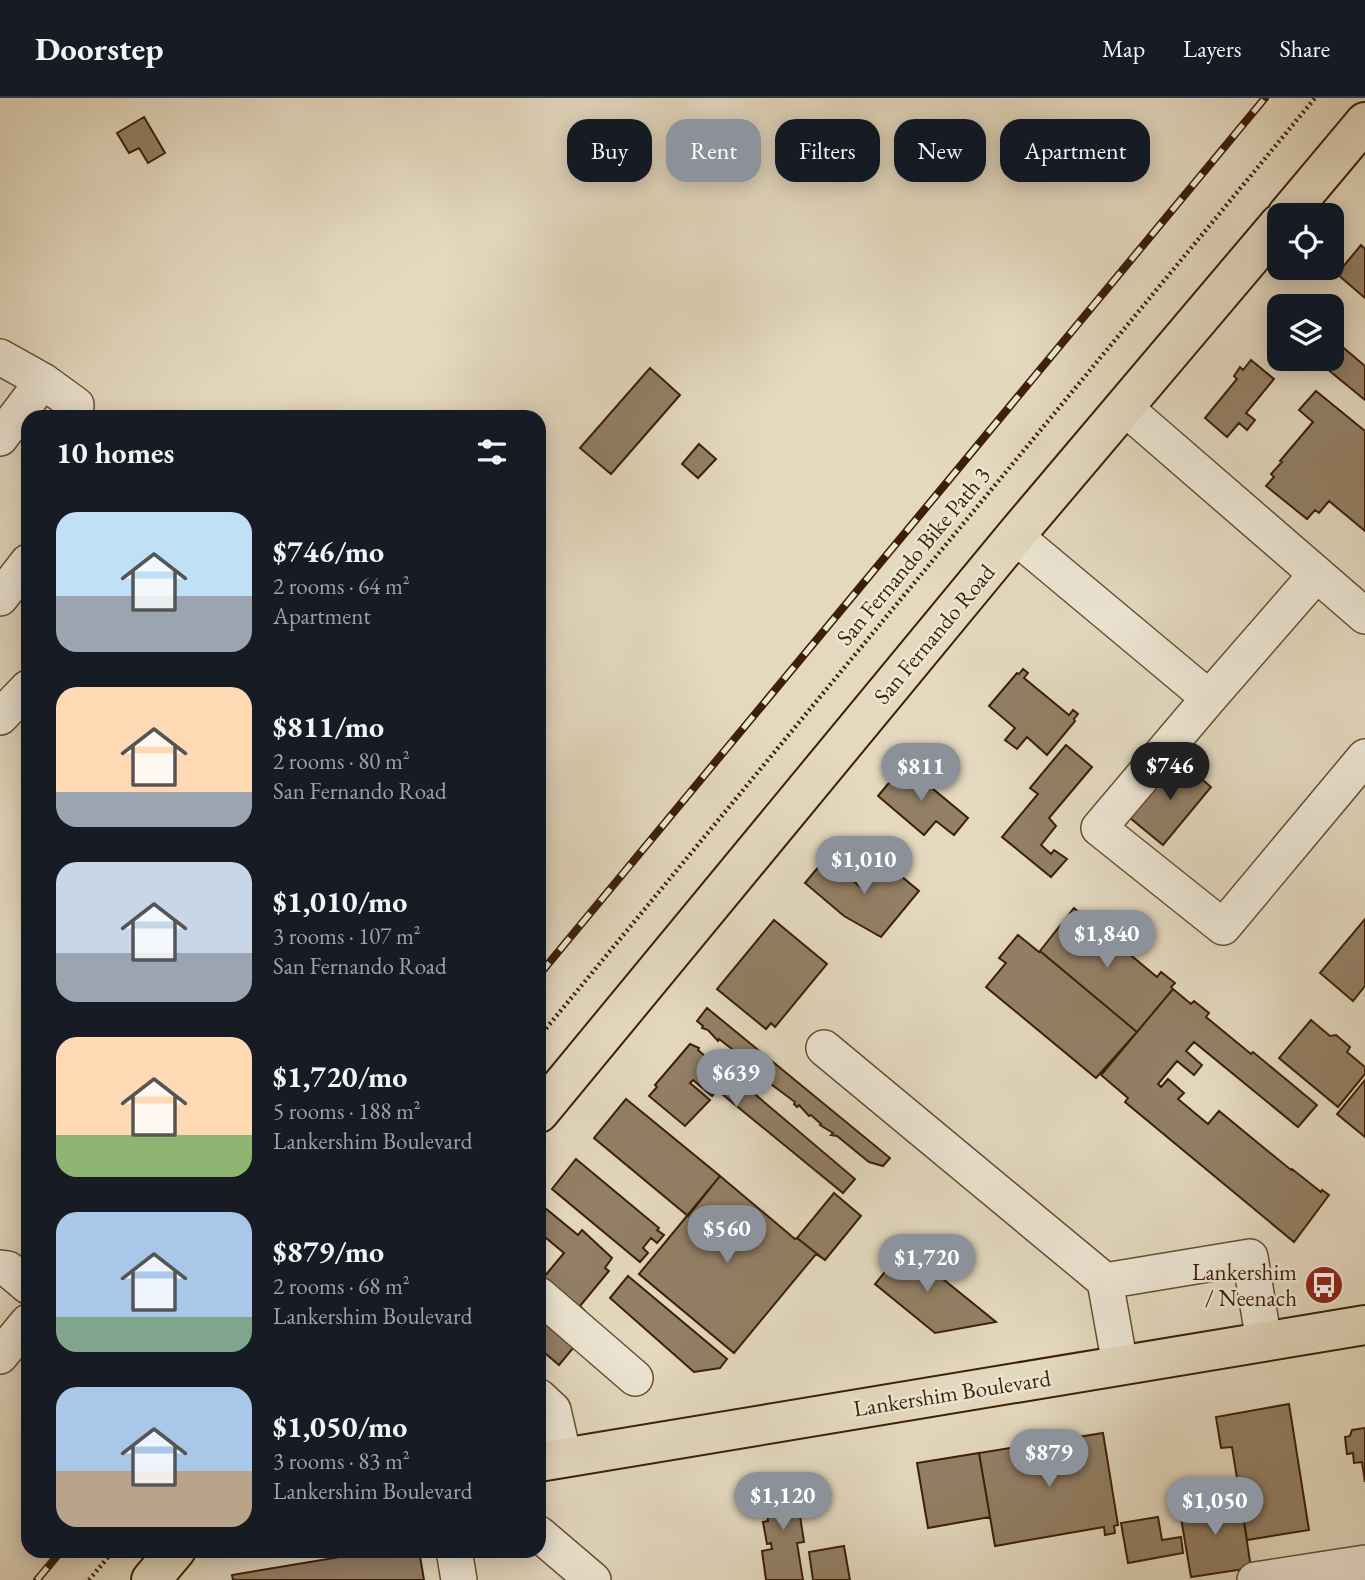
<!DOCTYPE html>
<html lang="en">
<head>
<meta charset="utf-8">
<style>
  :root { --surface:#171b24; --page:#20242c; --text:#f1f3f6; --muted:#9ea1a6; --line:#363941; --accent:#8c9099 }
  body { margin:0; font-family:"EB Garamond",serif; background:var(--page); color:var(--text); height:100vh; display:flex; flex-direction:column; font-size:26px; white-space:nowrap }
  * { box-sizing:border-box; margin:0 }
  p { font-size:23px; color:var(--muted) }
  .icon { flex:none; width:38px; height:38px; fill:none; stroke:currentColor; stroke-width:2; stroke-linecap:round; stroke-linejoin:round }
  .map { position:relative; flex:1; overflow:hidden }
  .sheet { position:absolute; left:21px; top:312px; width:525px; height:1148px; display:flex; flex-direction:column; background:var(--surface); border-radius:21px; box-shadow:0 4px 18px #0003 }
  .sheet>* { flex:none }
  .guide { position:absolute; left:567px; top:21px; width:665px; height:63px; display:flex; gap:14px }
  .tools { position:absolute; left:1267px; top:105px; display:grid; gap:14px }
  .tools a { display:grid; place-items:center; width:77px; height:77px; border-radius:14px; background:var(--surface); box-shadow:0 4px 18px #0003; font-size:35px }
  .price { position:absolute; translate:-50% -60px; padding:0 16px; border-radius:24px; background:var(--accent); color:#fff; font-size:23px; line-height:46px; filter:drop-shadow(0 2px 4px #0008) }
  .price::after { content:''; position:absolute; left:50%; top:42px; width:21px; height:16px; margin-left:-10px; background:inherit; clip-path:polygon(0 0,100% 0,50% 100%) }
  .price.selected { background:#222; color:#fff }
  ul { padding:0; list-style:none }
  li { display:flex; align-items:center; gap:21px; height:175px; padding:0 35px }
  li span { display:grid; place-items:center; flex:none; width:196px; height:140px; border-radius:21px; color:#555 }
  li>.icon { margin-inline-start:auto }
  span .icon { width:84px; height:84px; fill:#fffc; stroke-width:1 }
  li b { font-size:30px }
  h2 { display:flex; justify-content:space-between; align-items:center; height:84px; padding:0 35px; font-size:30px }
  .pill { padding:0 24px; border-radius:21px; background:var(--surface); box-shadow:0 4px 18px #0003; font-size:24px; line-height:63px }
  .pill.selected { background:var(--accent); color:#fff }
  header { display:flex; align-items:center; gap:42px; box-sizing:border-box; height:98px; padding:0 35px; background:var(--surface); border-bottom:2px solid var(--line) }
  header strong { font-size:33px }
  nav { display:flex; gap:38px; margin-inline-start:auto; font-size:24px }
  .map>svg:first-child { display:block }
  .building { fill:#938066; stroke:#3c1f05; stroke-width:2 }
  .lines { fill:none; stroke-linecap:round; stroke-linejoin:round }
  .minor-casing { stroke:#664e34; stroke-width:38 }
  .major-casing { stroke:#3c1f05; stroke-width:42 }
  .path { stroke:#3c1f05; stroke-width:4.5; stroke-dasharray:2 3.5; stroke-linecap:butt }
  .minor { stroke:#ede6d5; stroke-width:35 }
  .major { stroke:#e4d9bf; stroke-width:38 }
  .rail-casing { stroke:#3c1f05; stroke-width:8 }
  .rail { stroke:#ede6d5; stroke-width:5; stroke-dasharray:16; stroke-linecap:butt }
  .labels { text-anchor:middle; stroke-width:5; stroke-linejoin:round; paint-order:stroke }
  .street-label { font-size:23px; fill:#3c1f05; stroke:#ede6d5 }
  .poi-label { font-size:23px; fill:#3c1f05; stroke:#ede6d5; text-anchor:end }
</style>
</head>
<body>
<header>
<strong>Doorstep</strong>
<nav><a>Map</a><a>Layers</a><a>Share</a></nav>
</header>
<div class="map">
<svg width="1365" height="1482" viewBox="0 0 1365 1482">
  <rect width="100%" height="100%" fill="#e4d9bf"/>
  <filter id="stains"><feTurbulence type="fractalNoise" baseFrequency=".00286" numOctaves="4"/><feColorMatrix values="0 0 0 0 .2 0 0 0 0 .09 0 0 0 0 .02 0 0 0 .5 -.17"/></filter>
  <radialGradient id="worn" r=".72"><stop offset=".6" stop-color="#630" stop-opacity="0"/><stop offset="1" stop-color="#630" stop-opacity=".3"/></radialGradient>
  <path class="building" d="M144 19 165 55 148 65 139 50 129 55 117 35Z
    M1361 147 1365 151V200L1337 176Z
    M1332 240 1365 268V302L1315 261H1332Z
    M1251 262 1274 281 1246 315 1255 322 1247 332 1239 325 1227 339 1205 320 1237 281 1234 278 1240 269 1243 272Z
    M650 270 680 297 611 376 580 350Z
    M1316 293 1365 333V433L1329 403 1319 415 1315 412 1307 421 1266 388 1274 379 1271 376 1282 364 1280 363 1313 324 1299 312Z
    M699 346 716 361 698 380 682 366Z
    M1023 571 1028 575 1024 580 1069 617 1073 612 1078 616 1074 621 1075 623 1047 657 1027 639 1017 651 1005 642 1015 630 989 608 1017 575 1019 576Z
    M1066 647 1092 669 1049 720 1056 728 1041 747 1051 756 1054 752 1067 761 1051 779 1002 739 1038 696 1030 690Z
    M1178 660 1211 689 1163 747 1129 719Z
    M904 667 968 720 954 737 936 723 924 737 878 698Z
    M826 760 862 790 884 764 919 793 881 839 844 818 805 785Z
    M1074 810 1157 879 1161 874 1175 885 1171 889 1173 891 1137 934 1040 853Z
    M1365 821V888L1353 903 1320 875Z
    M774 822 827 866 775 929 771 925 766 931 717 891Z
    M1018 837 1039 854 1040 853 1137 934 1096 980 986 889 1006 865 999 860Z
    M1173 891 1191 906 1194 903 1209 915 1206 919 1251 956 1253 954 1317 1007 1298 1029 1194 944 1186 953 1202 967 1194 977 1177 963 1158 986 1161 989 1168 981 1184 995 1178 1001 1208 1026 1219 1013 1291 1072 1292 1071 1321 1094 1322 1092 1329 1097 1294 1144 1125 1004 1128 1000 1101 977Z
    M707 910 890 1060 883 1068 869 1064 837 1038 831 1037 833 1035 820 1027 821 1026 811 1017 809 1018 799 1007 797 1009 794 1006 795 1004 768 984 769 982 766 980 764 982 755 974 757 972 742 962 743 961 735 954 734 956 730 953 732 951 719 941 718 943 708 932 702 930 703 928 697 923Z
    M1311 922 1330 938 1336 937 1350 949 1347 954 1365 969V976L1338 1009 1279 960Z
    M690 946 699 950 698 952 707 960 709 958 712 961 710 963 724 970 722 973 735 983 737 981 855 1081 843 1095 717 992 712 998 693 982 690 985 710 1002 685 1028 649 998 657 989 655 987Z
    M1365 982V1039L1337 1016Z
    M626 1001 720 1078 688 1118 594 1040Z
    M576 1061 659 1130 657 1132 664 1137 657 1145 651 1140 643 1150 648 1155 640 1164 552 1091Z
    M720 1078 795 1141 797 1140 825 1162 816 1156 734 1255 639 1176Z
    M834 1095 861 1118 825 1162 797 1140Z
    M539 1105 578 1137 582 1132 612 1160 605 1170 609 1173 580 1208 585 1213 581 1218 539 1185 564 1155 539 1134Z
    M896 1143 996 1224 935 1235 875 1186 889 1169 881 1161Z
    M628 1178 727 1261 720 1270 694 1274 610 1200Z
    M539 1220 574 1249 559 1267 539 1250Z
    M1289 1306 1309 1432 1247 1442 1232 1349 1221 1350 1216 1319Z
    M1365 1330V1384L1362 1364 1354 1365 1353 1355 1347 1356 1345 1339 1350 1338 1352 1332Z
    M1103 1335 1118 1427 1114 1428 1115 1435 1105 1437 1104 1429 995 1448 979 1355Z
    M979 1355 990 1419 928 1430 917 1365Z
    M800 1385 802 1395 796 1396 797 1398 805 1397 806 1404 798 1405 804 1444 797 1445 803 1482H766L762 1453 772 1451 771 1445 767 1446 763 1424 768 1423 767 1416 762 1417 759 1395H763V1390Z
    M1240 1398 1251 1470 1191 1479 1179 1408Z
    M1158 1419 1162 1442 1181 1439 1183 1455 1128 1465 1121 1425Z
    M844 1448 850 1482H813L809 1454Z
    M382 1452H419L424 1482H233L232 1477Z"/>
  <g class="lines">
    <defs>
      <path id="minor" d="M0 259 43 283 76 307 75 318
        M1125 310 1365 518
        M0 340 43 283
        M1015 438 1209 600 1099 730 1223 829 1365 659
        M0 500 28 464
        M1209 600 1316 477
        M0 619 28 590
        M824 950 1105 1183
        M0 1170 8 1171 28 1188
        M539 1197 635 1280
        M0 1258 28 1224
        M1120 1267 1105 1183 1250 1159 1264 1244
        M539 1299 553 1312 564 1360
        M539 1436 593 1482
        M454 1452 459 1482
        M1255 1482 1365 1465"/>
      <path id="major" d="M1287 117 1365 24
        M539 1015 1015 438 1279 126
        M539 1364 1365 1227
        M151 1482 176 1452"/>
    </defs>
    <use href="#minor" class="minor-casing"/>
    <use href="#major" class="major-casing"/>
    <path class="path" d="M539 939 1315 0
      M89 1482 114 1452"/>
    <use href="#minor" class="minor"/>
    <use href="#major" class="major"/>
    <defs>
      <path id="rail" d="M539 877 1265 0
        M37 1482 62 1452"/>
    </defs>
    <use href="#rail" class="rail-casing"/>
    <use href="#rail" class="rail"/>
  </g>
  <defs>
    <symbol id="bus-disc" viewBox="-11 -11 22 22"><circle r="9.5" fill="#8f2418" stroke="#ede6d5"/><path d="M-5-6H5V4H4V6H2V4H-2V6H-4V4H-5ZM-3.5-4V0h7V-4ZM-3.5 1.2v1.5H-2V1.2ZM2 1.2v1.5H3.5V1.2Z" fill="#fff"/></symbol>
  </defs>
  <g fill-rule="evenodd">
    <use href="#bus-disc" x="1302" y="1165" width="44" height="44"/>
  </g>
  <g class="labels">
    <g class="street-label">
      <text transform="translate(913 458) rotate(-50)" y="8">San Fernando Bike Path 3</text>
      <text transform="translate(934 536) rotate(-50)" y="8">San Fernando Road</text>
      <text transform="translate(952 1295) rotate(-9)" y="8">Lankershim Boulevard</text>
    </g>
    <g class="poi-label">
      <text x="1297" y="1182">Lankershim<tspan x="1297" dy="26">/ Neenach</tspan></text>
    </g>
  </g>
  <rect width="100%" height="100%" filter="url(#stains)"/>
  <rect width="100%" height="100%" fill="url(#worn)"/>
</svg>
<div class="tools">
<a><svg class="icon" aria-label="locate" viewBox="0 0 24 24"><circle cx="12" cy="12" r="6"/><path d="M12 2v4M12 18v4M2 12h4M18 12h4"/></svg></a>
<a><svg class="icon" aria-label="layers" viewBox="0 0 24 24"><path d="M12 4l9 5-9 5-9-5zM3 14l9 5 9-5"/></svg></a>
</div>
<b class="price selected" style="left:1170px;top:704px">$746</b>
<b class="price" style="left:921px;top:705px">$811</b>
<b class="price" style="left:864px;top:798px">$1,010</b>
<b class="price" style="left:1107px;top:872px">$1,840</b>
<b class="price" style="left:736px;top:1011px">$639</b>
<b class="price" style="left:727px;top:1167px">$560</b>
<b class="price" style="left:927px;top:1196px">$1,720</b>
<b class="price" style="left:1049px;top:1391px">$879</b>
<b class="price" style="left:783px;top:1434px">$1,120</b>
<b class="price" style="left:1215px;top:1439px">$1,050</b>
<div class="guide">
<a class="pill">Buy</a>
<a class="pill selected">Rent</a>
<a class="pill">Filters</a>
<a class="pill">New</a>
<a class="pill">Apartment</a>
</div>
<section class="sheet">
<h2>10 homes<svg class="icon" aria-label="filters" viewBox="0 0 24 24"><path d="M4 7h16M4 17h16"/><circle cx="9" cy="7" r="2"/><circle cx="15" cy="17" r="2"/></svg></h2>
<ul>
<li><span style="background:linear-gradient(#bfe0f5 60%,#9aa5b1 0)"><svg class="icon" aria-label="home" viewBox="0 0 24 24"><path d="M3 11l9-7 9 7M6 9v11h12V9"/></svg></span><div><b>$746/mo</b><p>2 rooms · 64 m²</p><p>Apartment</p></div></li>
<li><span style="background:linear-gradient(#ffd9b3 75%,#9aa5b1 0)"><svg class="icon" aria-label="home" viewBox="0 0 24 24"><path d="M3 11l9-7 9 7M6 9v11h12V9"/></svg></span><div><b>$811/mo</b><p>2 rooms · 80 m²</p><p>San Fernando Road</p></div></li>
<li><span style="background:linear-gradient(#c9d6e8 65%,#9aa5b1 0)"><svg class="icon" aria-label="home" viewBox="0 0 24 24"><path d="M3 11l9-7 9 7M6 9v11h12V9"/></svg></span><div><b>$1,010/mo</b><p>3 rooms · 107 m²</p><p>San Fernando Road</p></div></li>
<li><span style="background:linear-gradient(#ffd9b3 70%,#8fb573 0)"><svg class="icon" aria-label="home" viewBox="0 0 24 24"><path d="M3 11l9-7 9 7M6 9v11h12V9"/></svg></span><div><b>$1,720/mo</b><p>5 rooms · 188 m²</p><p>Lankershim Boulevard</p></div></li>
<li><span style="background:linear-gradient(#a9c7e8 75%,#7fa58c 0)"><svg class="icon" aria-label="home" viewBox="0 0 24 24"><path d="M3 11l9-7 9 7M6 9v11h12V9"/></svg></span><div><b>$879/mo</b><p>2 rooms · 68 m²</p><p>Lankershim Boulevard</p></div></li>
<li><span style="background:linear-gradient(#a9c7e8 60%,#b9a48a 0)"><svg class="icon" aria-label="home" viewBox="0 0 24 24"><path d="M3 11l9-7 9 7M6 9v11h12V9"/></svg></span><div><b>$1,050/mo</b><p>3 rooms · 83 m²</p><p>Lankershim Boulevard</p></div></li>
</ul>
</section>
</div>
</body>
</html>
